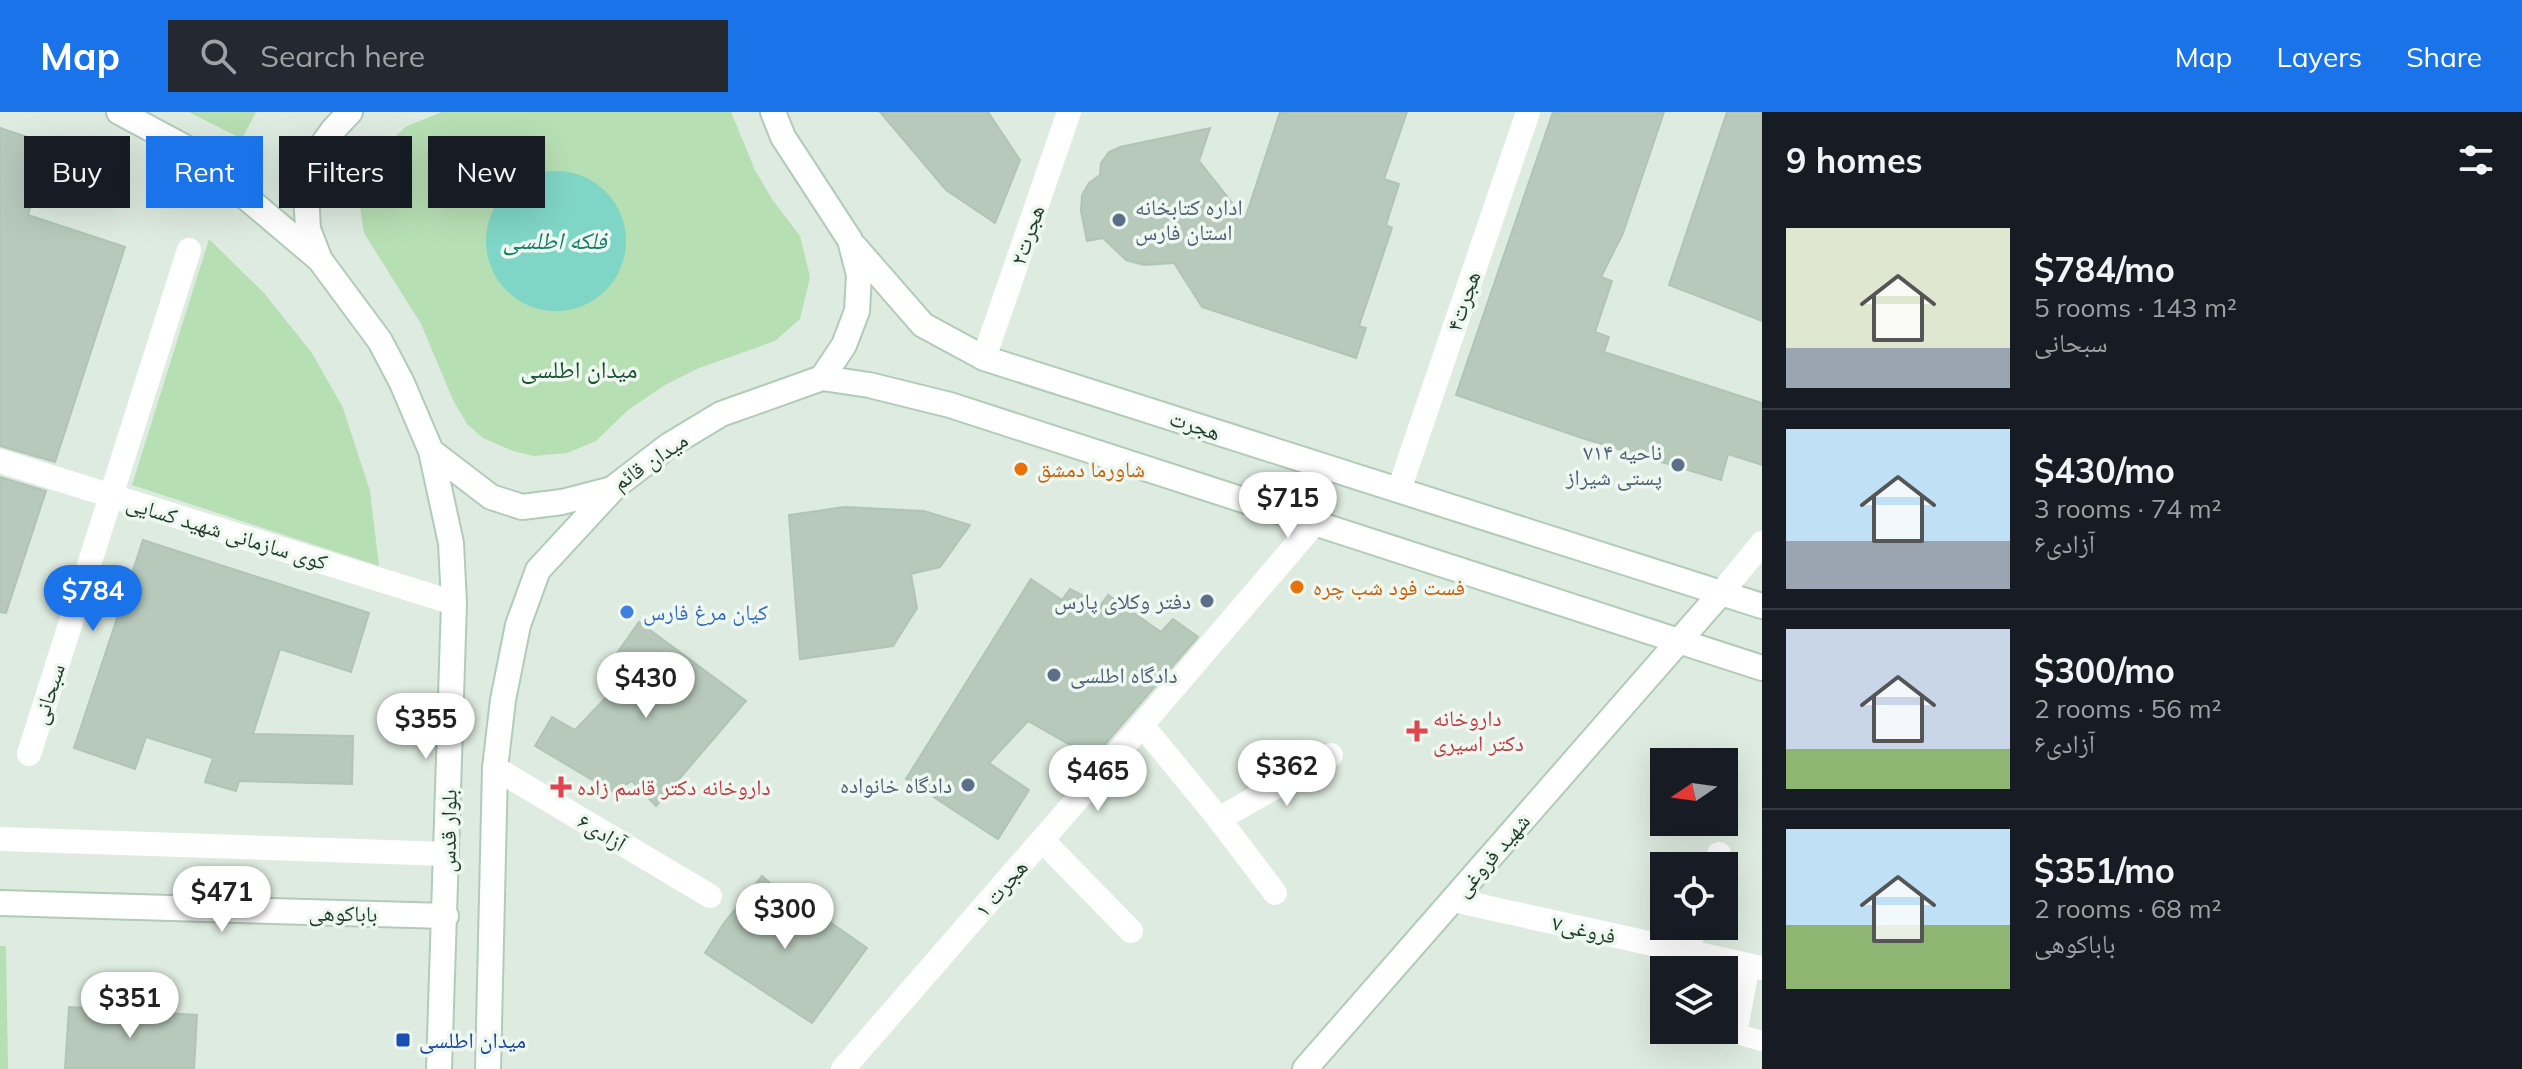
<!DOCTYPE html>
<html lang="en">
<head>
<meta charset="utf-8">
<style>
  :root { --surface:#171b24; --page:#242831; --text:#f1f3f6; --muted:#9ea1a6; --line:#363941; --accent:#1a73e8 }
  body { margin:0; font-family:Mulish,"Noto Naskh Arabic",sans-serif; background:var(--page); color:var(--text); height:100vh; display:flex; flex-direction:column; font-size:30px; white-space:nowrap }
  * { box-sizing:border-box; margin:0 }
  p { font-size:26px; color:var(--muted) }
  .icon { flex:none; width:44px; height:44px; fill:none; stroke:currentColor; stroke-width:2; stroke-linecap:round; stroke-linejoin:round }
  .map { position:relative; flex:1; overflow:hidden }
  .sheet { display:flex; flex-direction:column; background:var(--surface); width:760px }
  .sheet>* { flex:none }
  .guide { position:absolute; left:24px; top:24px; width:760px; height:72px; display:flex; gap:16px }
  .needle { width:52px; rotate:257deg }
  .controls { position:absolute; left:1650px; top:636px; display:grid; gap:16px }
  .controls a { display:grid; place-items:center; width:88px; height:88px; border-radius:0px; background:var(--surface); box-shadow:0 8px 32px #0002; font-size:40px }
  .price { position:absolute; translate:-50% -68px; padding:0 18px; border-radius:28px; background:#fff; color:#222; font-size:26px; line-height:52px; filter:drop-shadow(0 2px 4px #0008) }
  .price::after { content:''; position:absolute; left:50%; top:48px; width:24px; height:18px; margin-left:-12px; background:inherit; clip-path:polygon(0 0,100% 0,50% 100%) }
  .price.active { background:var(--accent); color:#fff }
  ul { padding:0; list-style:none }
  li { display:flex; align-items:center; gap:24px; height:200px; padding:0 24px }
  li+li { border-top:2px solid var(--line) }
  li span { display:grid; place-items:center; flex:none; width:224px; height:160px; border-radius:0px; color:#555 }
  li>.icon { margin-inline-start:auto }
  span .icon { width:96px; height:96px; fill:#fffc; stroke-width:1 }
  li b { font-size:34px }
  h2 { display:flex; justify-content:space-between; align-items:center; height:96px; padding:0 24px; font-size:34px }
  .pill { padding:0 28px; border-radius:0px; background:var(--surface); box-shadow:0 8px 32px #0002; font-size:28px; line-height:72px }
  .pill.active { background:var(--accent); color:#fff }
  header { display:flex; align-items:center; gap:48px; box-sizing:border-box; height:112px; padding:0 40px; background:var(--accent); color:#fff }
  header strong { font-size:38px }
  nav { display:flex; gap:44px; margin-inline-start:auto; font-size:28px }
  .search { width:560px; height:72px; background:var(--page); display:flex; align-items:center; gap:20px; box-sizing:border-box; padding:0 28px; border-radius:0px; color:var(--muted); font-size:30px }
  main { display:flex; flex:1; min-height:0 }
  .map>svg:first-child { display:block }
  .green { fill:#b7dfb4 }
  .water { fill:#80d6c6 }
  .building { fill:#b6c9bb; stroke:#b0c5b5; stroke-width:2 }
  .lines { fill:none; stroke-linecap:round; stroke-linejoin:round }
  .secondary-casing { stroke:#b0ccb8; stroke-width:28 }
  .lane { stroke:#fff; stroke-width:20 }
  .street { stroke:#fff; stroke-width:24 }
  .secondary { stroke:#fff; stroke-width:24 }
  .service-dot { fill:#5c6f8a; stroke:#eef7f0; stroke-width:3 }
  .food-dot { fill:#e8710a; stroke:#eef7f0; stroke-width:3 }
  .shop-dot { fill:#3f7fe0; stroke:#eef7f0; stroke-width:3 }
  .health-dot { fill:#e0444e; stroke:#eef7f0; stroke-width:3 }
  .transit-dot { fill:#1a4fb4; stroke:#eef7f0; stroke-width:3 }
  .labels { text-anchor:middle; stroke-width:7; stroke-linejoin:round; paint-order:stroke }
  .service-label { font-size:22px; fill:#4e5e75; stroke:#eef7f0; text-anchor:end }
  .street-label { font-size:22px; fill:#1e3c29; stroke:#eef7f0 }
  .food-label { font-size:22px; fill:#c56008; stroke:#eef7f0; text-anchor:start }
  .shop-label { font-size:22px; fill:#366cbe; stroke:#eef7f0; text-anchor:start }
  .health-label { font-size:22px; fill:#be3a42; stroke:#eef7f0; text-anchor:start }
  .transit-label { font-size:22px; fill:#164399; stroke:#eef7f0; text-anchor:start }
  .water-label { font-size:24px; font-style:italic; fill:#137c6a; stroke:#eef7f0 }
  .neighbourhood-label { font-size:24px; fill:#184f2f; stroke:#eef7f0 }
</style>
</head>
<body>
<header>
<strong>Map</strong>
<div class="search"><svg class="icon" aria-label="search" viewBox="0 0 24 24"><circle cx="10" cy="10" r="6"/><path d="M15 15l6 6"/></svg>Search here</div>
<nav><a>Map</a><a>Layers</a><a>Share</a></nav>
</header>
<main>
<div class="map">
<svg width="1762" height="957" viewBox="0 0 1762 957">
  <rect width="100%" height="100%" fill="#deebe0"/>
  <path class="green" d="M189 0H256L242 27Z
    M442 0H731L755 58 772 87 800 124 810 165 800 207 775 229 699 256 665 273 628 298 596 329 567 341 534 344 513 339 483 326 467 312 453 288 421 212 364 121 360 95 366 71 374 50 386 32 407 14Z
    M209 127 264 181 312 241 343 296 370 379 379 454 132 373Z
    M0 834H6L8 957H0Z"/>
  <path class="water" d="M486 129a70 70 0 1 1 140 0a70 70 0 1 1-140 0Z"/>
  <path class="building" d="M880 0H988L1020 48 995 111 946 78Z
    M1280 0H1407L1384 67 1399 72 1386 113 1392 116 1359 214 1366 216 1356 246 1202 195 1174 151 1144 153 1126 148 1103 126 1087 129 1081 99 1082 83 1089 71 1100 63 1101 51 1109 40 1120 35 1210 16 1199 49 1245 107Z
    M1553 0H1664L1623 121 1601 165 1612 169 1595 220 1609 225 1604 240 1762 291V353L1728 342 1721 368 1582 326 1456 283Z
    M1727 0H1762V209L1669 173Z
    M0 16 51 33 28 103 125 135 55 350 0 334Z
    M0 365 46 379 6 501 0 500Z
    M844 395 924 399 970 413 940 455 911 462 917 496 893 534 800 547 789 403Z
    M143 428 369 501 351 560 280 537 253 622 353 624 352 672 239 669 236 679 205 670 213 646 146 625 135 657 74 636Z
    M1031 467 1062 488 1070 477 1101 493 1108 483 1161 520 1173 507 1198 525 1093 646 1028 609 989 651 1029 678 998 727 906 667Z
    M639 510 746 589 656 694 632 669 613 680 535 634 552 605 575 618 616 575 601 564Z
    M762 764 816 811 821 804 867 836 812 911 705 841 724 811Z
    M69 895 197 903 194 957H65Z"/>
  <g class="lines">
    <defs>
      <path id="secondary" d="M119 0 190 38 319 147
        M350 0 333 18 313 46 306 81 308 117 320 148 380 229 402 271 431 339 491 385 522 395 562 390 612 377 668 334 721 302 822 266 844 233 857 199 859 163 850 128 783 25 773 0
        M855 135 923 213 984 246 1762 494
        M822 266 869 273 950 293 1762 556
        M431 339 451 431 454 491 439 957
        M0 791 446 804
        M488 957 495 656 503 588 518 513 538 458 612 378
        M1305 957 1721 481"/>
    </defs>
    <use href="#secondary" class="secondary-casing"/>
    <path class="lane" d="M1750 853 1737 922 1762 929"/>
    <path class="street" d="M984 246 1069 0
      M0 349 454 491
      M1399 378 1528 0
      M1721 481 1762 431
      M1142 613 1219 707 1275 781
      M29 642 189 138
      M495 656 710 784
      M1219 707 1331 643
      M0 727 447 742
      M1042 728 1131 819
      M1715 754 1719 742
      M1453 788 1762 856
      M1687 840 1695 814
      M843 957 1142 613 1314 412"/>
    <use href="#secondary" class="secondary"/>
  </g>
  <g class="service-dot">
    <circle cx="1119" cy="108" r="8"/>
    <circle cx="1678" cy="353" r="8"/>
    <circle cx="1207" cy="489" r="8"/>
    <circle cx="1054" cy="563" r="8"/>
    <circle cx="968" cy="673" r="8"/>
  </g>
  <g class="food-dot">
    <circle cx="1021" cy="357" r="8"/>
    <circle cx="1297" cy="475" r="8"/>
  </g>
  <circle class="shop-dot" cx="627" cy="500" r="8"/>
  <g class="health-dot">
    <path d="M1413 607h8v8h8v8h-8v8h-8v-8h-8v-8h8z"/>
    <path d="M557 663h8v8h8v8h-8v8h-8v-8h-8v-8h8z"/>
  </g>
  <rect class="transit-dot" x="395" y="920" width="16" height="16" rx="4"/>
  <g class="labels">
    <g class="service-label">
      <text x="1135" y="103" text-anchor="start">اداره کتابخانه<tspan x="1135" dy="25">استان فارس</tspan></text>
      <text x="1662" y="348">ناحیه ۷۱۴<tspan x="1662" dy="25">پستی شیراز</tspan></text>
      <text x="1191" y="497">دفتر وکلای پارس</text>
      <text x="1070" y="571" text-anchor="start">دادگاه اطلسی</text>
      <text x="952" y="681">دادگاه خانواده</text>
    </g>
    <g class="street-label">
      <text transform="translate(1027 123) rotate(-71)" y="8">هجرت۲</text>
      <text transform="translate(1463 189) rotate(-71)" y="8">هجرت۴</text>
      <text transform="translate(1195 313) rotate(18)" y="8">هجرت</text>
      <text transform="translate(650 349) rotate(-34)" y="8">میدان قائم</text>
      <text transform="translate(227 420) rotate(17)" y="8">کوی سازمانی شهید کسایی</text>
      <text transform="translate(48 582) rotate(-72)" y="8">سبحانی</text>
      <text transform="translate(448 719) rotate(-89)" y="8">بلوار قدس</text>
      <text transform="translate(602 720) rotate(31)" y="8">آزادی۶</text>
      <text transform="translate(1492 743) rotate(-49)" y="8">شهید فروغی</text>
      <text transform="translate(1001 776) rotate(-49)" y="8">هجرت ۱</text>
      <text transform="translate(343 801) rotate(1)" y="8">باباکوهی</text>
      <text transform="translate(1584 817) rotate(13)" y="8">فروغی۷</text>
    </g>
    <g class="food-label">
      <text x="1037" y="365">شاورما دمشق</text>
      <text x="1313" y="483">فست فود شب چره</text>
    </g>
    <g class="shop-label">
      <text x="643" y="508">کیان مرغ فارس</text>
    </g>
    <g class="health-label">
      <text x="1433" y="614">داروخانه<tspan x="1433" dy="25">دکتر اسیری</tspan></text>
      <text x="577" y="683">داروخانه دکتر قاسم زاده</text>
    </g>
    <g class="transit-label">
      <text x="419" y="936">میدان اطلسی</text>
    </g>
    <g class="water-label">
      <text x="555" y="137">فلکه اطلسی</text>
    </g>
    <g class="neighbourhood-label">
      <text x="579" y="266">میدان اطلسی</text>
    </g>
  </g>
</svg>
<div class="controls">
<a><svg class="needle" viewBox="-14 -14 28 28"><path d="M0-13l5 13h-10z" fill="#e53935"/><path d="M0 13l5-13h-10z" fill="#9ea1a6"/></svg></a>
<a><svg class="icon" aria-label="locate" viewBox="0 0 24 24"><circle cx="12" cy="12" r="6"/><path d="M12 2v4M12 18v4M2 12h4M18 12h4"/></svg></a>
<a><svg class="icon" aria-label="layers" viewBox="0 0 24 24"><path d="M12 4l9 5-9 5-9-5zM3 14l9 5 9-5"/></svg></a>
</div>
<b class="price" style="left:1288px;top:428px">$715</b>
<b class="price active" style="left:93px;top:521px">$784</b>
<b class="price" style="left:646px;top:608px">$430</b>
<b class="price" style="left:426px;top:649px">$355</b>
<b class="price" style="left:1287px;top:696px">$362</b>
<b class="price" style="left:1098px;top:701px">$465</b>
<b class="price" style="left:222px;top:822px">$471</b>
<b class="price" style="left:785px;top:839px">$300</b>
<b class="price" style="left:130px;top:928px">$351</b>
<div class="guide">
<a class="pill">Buy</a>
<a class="pill active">Rent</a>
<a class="pill">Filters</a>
<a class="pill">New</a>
</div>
</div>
<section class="sheet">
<h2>9 homes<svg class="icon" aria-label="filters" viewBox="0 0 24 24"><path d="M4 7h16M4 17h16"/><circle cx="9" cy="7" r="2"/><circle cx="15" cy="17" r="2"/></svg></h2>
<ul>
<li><span style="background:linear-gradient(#dfe7d0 75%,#9aa5b1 0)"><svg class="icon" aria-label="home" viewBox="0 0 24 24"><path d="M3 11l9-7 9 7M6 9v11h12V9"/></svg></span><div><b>$784/mo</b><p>5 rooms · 143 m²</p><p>سبحانی</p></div></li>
<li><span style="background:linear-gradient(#bfe0f5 70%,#9aa5b1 0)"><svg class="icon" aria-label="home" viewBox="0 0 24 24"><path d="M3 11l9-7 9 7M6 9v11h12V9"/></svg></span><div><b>$430/mo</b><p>3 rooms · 74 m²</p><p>آزادی۶</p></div></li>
<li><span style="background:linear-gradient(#c9d6e8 75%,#8fb573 0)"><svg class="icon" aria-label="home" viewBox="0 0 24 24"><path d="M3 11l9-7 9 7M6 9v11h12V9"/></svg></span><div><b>$300/mo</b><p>2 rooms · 56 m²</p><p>آزادی۶</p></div></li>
<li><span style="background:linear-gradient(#bfe0f5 60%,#8fb573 0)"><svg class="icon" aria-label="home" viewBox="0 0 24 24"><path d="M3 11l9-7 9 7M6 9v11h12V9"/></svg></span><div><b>$351/mo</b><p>2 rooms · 68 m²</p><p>باباکوهی</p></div></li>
</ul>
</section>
</main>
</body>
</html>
